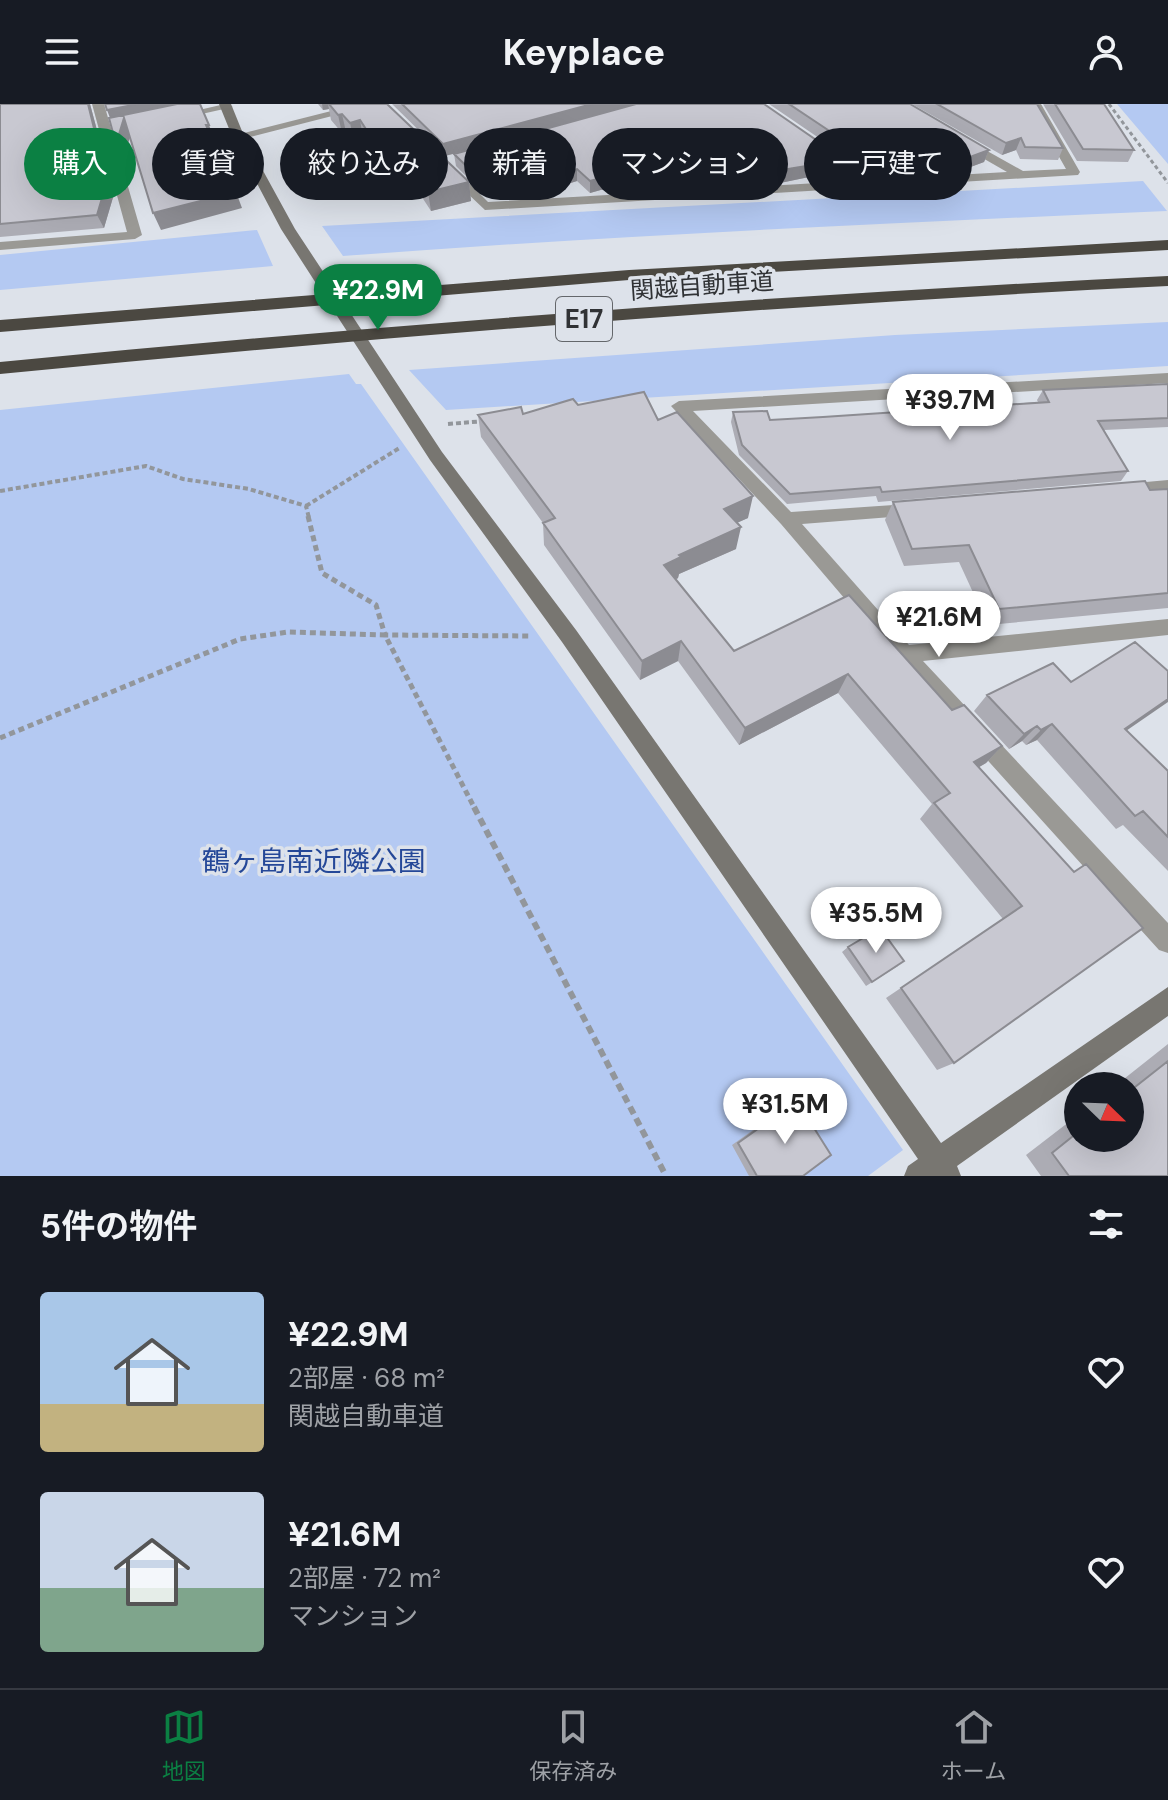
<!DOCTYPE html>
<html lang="ja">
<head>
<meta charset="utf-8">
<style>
  :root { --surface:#171b24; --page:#242831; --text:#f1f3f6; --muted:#9ea1a6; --line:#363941; --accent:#0b8043 }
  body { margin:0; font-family:"DM Sans","Noto Sans JP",sans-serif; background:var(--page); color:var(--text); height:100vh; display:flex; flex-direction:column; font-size:30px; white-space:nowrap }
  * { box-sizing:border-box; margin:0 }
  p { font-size:26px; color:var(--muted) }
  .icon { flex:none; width:44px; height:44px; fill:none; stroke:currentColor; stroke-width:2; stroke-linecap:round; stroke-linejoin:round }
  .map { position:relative; height:1072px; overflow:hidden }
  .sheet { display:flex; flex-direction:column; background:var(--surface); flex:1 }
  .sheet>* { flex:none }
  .banner { position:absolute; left:24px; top:24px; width:1120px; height:72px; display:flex; gap:16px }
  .needle { width:52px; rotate:113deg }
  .controls { position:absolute; left:1064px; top:968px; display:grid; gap:16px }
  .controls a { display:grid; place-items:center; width:80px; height:80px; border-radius:50%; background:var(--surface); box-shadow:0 8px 32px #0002; font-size:40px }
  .price { position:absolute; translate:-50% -68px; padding:0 18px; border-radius:28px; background:#fff; color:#222; font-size:26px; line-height:52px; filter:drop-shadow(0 2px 4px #0008) }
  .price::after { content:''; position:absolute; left:50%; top:48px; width:24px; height:18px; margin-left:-12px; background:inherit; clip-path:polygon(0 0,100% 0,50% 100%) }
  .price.on { background:var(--accent); color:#fff }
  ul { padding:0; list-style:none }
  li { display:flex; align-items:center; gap:24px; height:200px; padding:0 40px }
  li span { display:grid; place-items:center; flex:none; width:224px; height:160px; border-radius:8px; color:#555 }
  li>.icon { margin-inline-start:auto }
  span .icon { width:96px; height:96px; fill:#fffc; stroke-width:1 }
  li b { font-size:34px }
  h2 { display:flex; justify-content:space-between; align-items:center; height:96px; padding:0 40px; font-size:34px }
  .tag { padding:0 28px; border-radius:36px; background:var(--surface); box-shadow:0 8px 32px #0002; font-size:28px; line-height:72px }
  .tag.on { background:var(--accent); color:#fff }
  header { display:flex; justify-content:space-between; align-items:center; height:104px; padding:0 40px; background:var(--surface); font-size:36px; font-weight:700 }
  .tabs { display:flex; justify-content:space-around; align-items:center; height:112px; border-top:2px solid var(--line); background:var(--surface); font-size:22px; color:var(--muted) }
  .tabs a { display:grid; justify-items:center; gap:4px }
  .tabs .on { color:var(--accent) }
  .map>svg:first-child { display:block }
  .green { fill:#b4c9f2 }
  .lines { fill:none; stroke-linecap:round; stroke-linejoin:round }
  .path-far3 { stroke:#92969b; stroke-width:3; stroke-dasharray:4 3; stroke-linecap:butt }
  .path-far2 { stroke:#92969b; stroke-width:4; stroke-dasharray:5 3; stroke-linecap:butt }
  .path-far1 { stroke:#92969b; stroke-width:5; stroke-dasharray:6 4; stroke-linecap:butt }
  .path { stroke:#92969b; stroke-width:6; stroke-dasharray:8 5; stroke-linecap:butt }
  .street { fill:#9a9995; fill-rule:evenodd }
  .secondary { fill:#787671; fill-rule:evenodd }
  .highway { fill:#4b4841; fill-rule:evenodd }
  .wall { fill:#acacb4 }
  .shaded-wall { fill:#8c8c92 }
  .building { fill:#c8c8d1; stroke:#8c8c92; stroke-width:2 }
  .labels { text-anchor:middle; stroke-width:7; stroke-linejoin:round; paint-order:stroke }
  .far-street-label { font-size:24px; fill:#303235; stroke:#dde2ea }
  .shield { fill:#dde2ea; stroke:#64676b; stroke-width:2 }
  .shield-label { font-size:26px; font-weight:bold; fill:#303235 }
  .park-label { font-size:28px; fill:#254898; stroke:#dde2ea }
</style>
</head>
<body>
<header><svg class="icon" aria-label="menu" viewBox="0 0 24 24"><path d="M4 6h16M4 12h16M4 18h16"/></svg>Keyplace<svg class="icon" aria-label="person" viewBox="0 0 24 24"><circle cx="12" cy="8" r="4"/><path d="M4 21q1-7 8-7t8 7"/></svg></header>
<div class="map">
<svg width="1168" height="1072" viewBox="0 0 1168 1072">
  <rect width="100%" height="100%" fill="#dde2ea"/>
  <path class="green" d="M1117 0H1168V60Z
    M1143 77 1167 107C892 119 617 131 343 152L322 122Z
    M257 126 273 162 0 186V151Z
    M1168 218V262L446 306 409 266 895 231Z
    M349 270 356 280H361L903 1046 868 1072H0V306Z"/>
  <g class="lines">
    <path class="path-far3" d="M1109 0 1168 79"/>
    <path class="path-far2" d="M448 320 486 317
      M0 387 146 362 183 375 249 385 306 402 309 414
      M306 402 401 343"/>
    <path class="path-far1" d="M308 412 322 469 376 501 385 531 532 532
      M0 634 240 535 288 528 385 531 475 705"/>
    <path class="path" d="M474 703 666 1072"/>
    <path class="street" d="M92 0H104L142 131 135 135 0 146V138L127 128Z
      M225 0 233 3 179 15 173 12Z
      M359 0H379L238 36 232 32Z
      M1029 0H1041L1080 68 1078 71 485 106 446 69 456 66 488 98 1007 68 960 41 958 38 964 34 1023 67 1066 65Z
      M1168 269V279L693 307 791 408 923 399 926 404 923 409 917 411 802 420 909 541 1168 515V531L923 557 1168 819V849L1159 846 897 556 781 420 671 302 679 297Z
      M1168 376V388L1124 392 1115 386 1124 380Z"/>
    <path class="secondary" d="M219 0H231L244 32 295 125 442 348 576 526 941 1039 1168 883V912L957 1062 961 1072H904L908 1062 918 1055 562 538 430 356 281 125 232 32Z"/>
    <path class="highway" d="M1168 136V146L629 176 0 228V216L629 166Z
      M1168 172V182C778 201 389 232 0 270V258C389 220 778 191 1168 172Z"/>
  </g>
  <path class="wall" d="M0 0H90L114 90 104 124 0 133Z
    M318 0H387L469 78 471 97 431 107 418 87 400 91 363 34 354 37 346 28 342 29 331 16 329 5 323 6Z
    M392 0H636L445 52Z
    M769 0H910L989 46 984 58 957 68 941 62 881 72 872 61 863 64Z
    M912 0H1037L1063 44 1058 56 1020 55 1016 46 1002 51Z
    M1043 0H1104L1134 46 1128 58 1077 57Z
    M454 50 848 58 845 70 827 76 815 77 809 73 780 79 765 68 721 82 646 85 643 74 590 89 577 77 526 93 514 94 508 88 487 93 456 62Z
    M1168 280V323L1104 326 1128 367 1121 377 878 398 876 392 787 400 739 351 731 318 733 308 770 316 823 313 1038 298 1037 296 1043 286Z
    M578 301 658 316 748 414 736 419V445L679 470 678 474 676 476 734 547 849 491 952 606 1002 642 986 659 979 663 1074 768 954 959 937 966 886 894 1003 815 920 715 932 700 838 589 739 641 678 557 640 576 544 441 543 419 481 333 478 311 523 310Z
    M1168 385V504L988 521 959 458 904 462 885 416 893 398Z
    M1071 578 1127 627 1168 667V767L1123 721 1116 725 1037 636 1026 641 1022 637 1009 645 974 607 987 591Z
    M848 843 898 862 866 882 842 848Z
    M1168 940V1072H1041L1026 1051 1078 1011V1034H1130V982H1115Z
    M797 997 803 1072H749L732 1041 788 1001Z"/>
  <path class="shaded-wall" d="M88 0H90L114 90 104 124 97 111Z
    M138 0H200L131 30 123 57 116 40 112 19 107 6Z
    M322 0H328L329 5 323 6Z
    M592 0H636L445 52 443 40Z
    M342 10 346 28 342 29 338 11Z
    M360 16 363 34 354 37 350 19Z
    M206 21H209L215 37 212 38Z
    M1021 34 1016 46 1002 51 1006 39Z
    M989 46 984 58 957 68 962 56Z
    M875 49 872 61 863 64 867 52Z
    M946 50 941 62 881 72 885 59Z
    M767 56 765 68 721 82 723 69Z
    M848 58 845 70 827 76 830 64Z
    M812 61 809 73 780 79 782 66Z
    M644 62 643 74 590 89V77Z
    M577 65V77L526 93 525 81Z
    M415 69 418 87 400 91 397 73Z
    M507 75 508 88 487 93 486 81Z
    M469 78 471 97 431 107 428 88Z
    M236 88 242 104 161 126 153 109Z
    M753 392 748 414 719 427 724 405Z
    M741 423 736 445 679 470 678 474 662 482 664 461 679 451Z
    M681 537 678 557 640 576 642 557Z
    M848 570 838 589 739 641 745 624Z
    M1168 595V598L1107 640 1125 625Z
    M1052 620 1037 636 1026 641 1041 626Z
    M1037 622 1022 637 1009 645 1024 630Z
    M1002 642 986 659 959 675 974 658Z"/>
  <path class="building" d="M0 0H88L107 77 97 111 0 120Z
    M105 0H138L107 6Z
    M177 0H200L209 21H206L236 88 153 109 124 14 116 40 109 14Z
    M329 0H387L469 78 428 88 415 69 397 73 360 16 350 19 342 10 338 11Z
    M402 0H592L443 40Z
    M636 0H764L848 58 830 64H818L812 61 782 66 767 56 723 69 647 72 644 62 590 77 577 65 525 81H513L507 75 486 81 454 50Z
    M789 0H910L989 46 962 56 946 50 885 59 875 49 867 52Z
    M937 0H1037L1063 44 1025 43 1021 34 1006 39Z
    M1055 0H1104L1134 46 1083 45Z
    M1168 280V314L1098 317 1128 367 882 388 880 383 790 390 742 341 733 308 767 307 770 316 823 313 1049 298 1043 286Z
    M644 288 658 316 677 308 753 392 724 405 741 423 679 451 681 453 664 461 734 547 849 491 952 606 964 601 1002 642 974 658 1074 768 1086 760 1143 824 954 959 901 884 1022 802 934 699 950 689 848 570 745 624 681 537 642 557 543 419 555 414 478 311 521 303 523 310 573 295 578 301Z
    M1145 377 1150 386 1168 385V489L999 505 969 441 912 445 893 398Z
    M1135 538 1168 567V595L1125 625 1168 667V733L1143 707 1135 712 1052 620 1041 626 1037 622 1024 630 987 591 1053 559 1071 578Z
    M880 824 904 857 872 878 848 843Z
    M1168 957V1072H1069L1052 1049 1078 1028V1034H1130V987Z
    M797 997 831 1051 803 1072H757L738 1039Z"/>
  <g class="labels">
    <g class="far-street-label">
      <text transform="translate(702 182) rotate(-4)" y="8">関越自動車道</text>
    </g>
    <rect class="shield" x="556" y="193" width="56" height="44" rx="6"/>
    <g class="shield-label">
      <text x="584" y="224">E17</text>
    </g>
    <g class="park-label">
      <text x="314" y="767">鶴ヶ島南近隣公園</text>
    </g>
  </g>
</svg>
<div class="controls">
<a><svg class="needle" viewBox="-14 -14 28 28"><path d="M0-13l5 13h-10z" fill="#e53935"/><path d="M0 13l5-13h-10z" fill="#9ea1a6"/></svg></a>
</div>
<b class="price on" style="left:378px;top:228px">¥22.9M</b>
<b class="price" style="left:950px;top:338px">¥39.7M</b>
<b class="price" style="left:939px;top:555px">¥21.6M</b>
<b class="price" style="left:876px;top:851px">¥35.5M</b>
<b class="price" style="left:785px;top:1042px">¥31.5M</b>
<div class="banner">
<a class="tag on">購入</a>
<a class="tag">賃貸</a>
<a class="tag">絞り込み</a>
<a class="tag">新着</a>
<a class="tag">マンション</a>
<a class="tag">一戸建て</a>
</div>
</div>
<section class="sheet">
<h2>5件の物件<svg class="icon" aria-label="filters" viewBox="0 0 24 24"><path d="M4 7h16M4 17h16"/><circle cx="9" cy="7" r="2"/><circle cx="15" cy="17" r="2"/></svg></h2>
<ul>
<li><span style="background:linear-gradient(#a9c7e8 70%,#c2b280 0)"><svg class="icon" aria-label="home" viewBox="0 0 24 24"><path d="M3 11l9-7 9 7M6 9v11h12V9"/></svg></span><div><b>¥22.9M</b><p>2部屋 · 68 m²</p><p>関越自動車道</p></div><svg class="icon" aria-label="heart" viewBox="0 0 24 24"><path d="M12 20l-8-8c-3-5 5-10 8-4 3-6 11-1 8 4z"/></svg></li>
<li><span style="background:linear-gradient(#c9d6e8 60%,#7fa58c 0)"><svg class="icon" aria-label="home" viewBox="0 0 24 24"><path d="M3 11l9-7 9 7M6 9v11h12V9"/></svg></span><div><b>¥21.6M</b><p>2部屋 · 72 m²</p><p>マンション</p></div><svg class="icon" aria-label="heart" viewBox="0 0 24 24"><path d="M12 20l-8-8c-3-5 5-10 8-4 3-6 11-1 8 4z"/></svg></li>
</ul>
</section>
<nav class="tabs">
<a class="on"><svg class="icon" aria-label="map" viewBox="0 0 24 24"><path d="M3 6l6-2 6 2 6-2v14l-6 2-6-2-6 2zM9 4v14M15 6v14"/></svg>地図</a>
<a><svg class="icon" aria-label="saved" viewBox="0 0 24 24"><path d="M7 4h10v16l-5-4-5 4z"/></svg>保存済み</a>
<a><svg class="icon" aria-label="home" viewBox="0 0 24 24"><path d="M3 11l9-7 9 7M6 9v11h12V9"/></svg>ホーム</a>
</nav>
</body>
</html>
